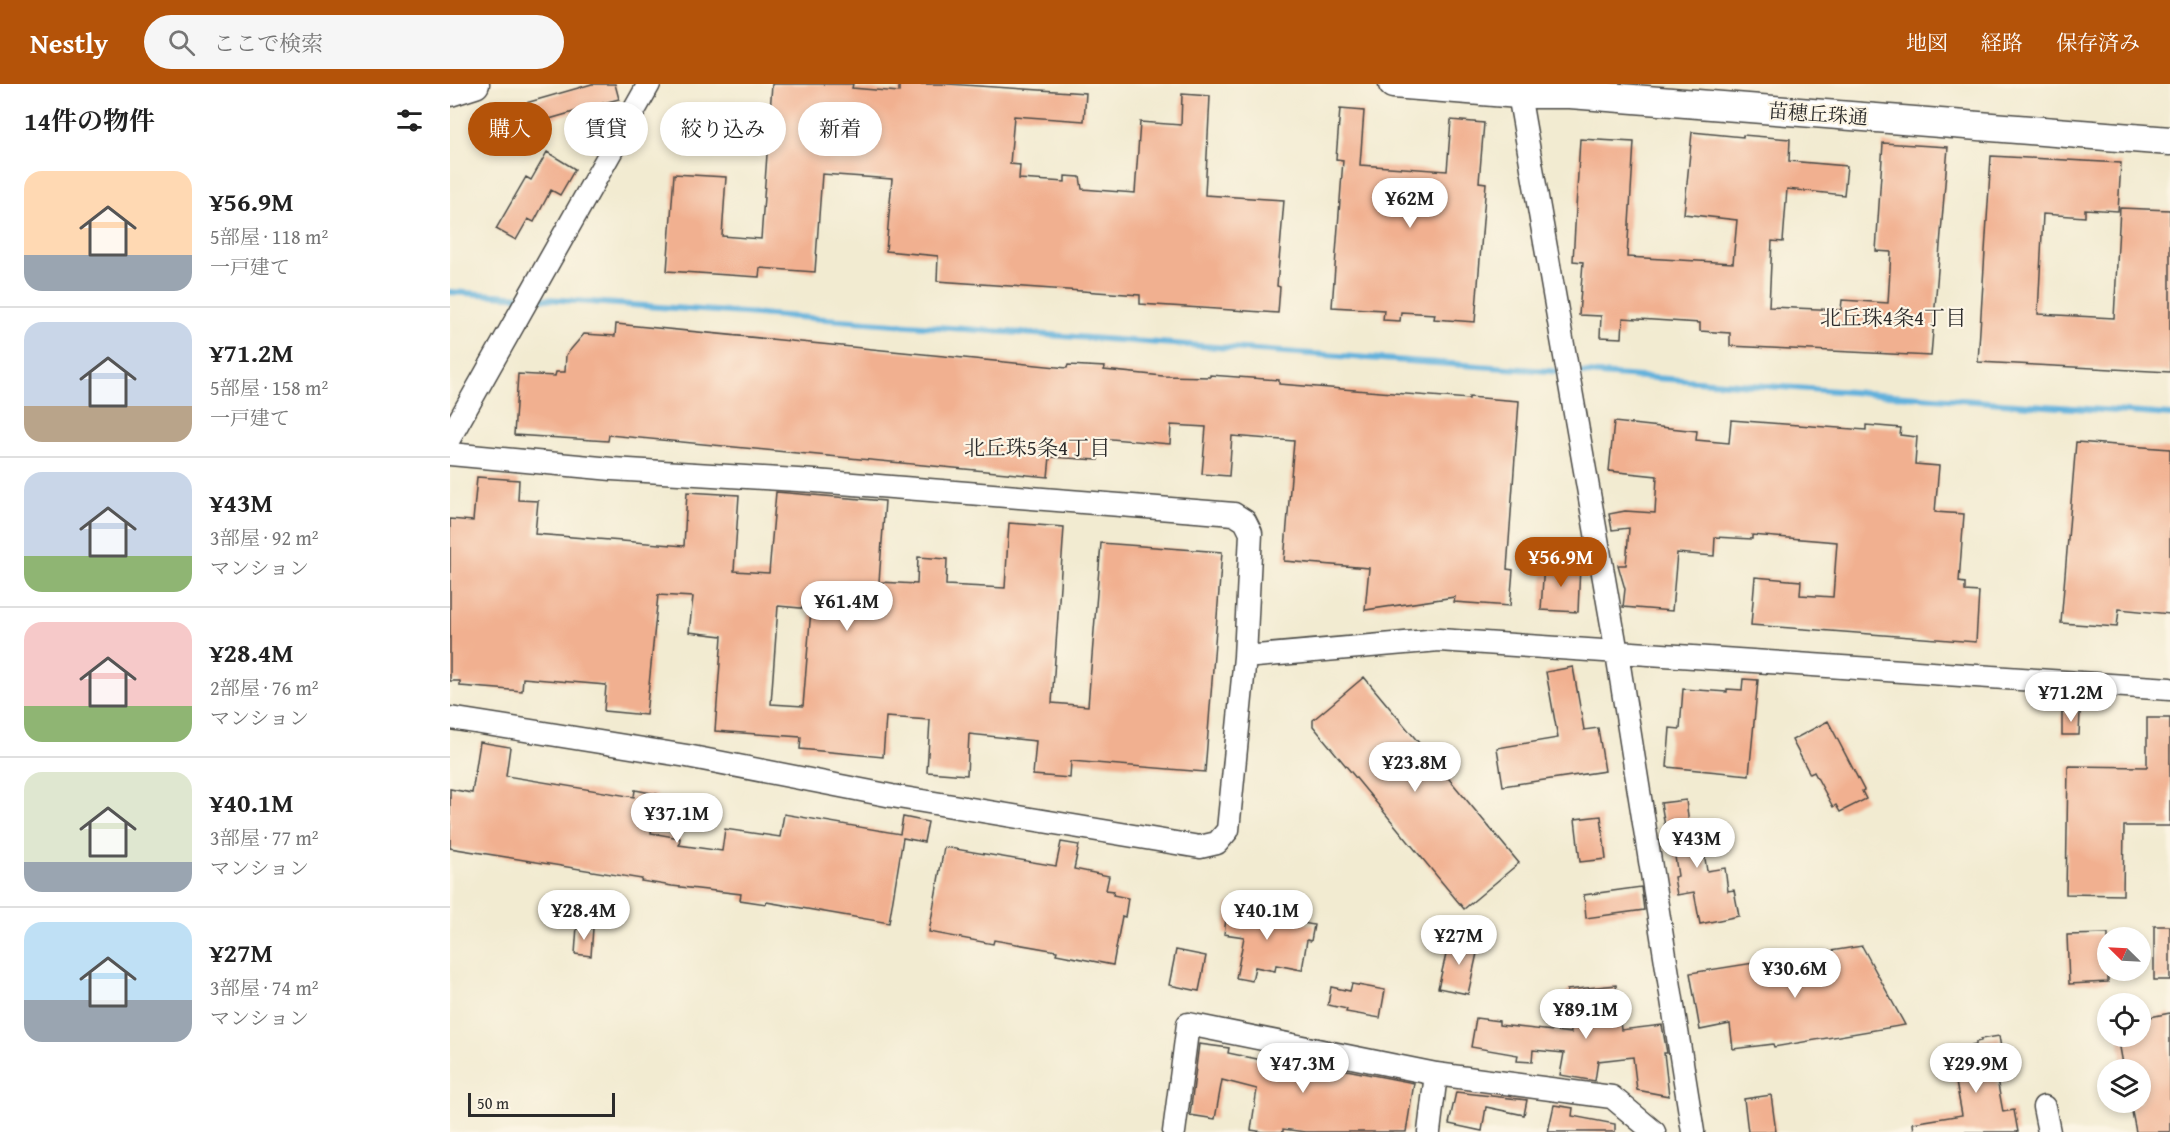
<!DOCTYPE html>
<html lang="ja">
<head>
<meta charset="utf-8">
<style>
  :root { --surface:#fff; --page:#f6f6f6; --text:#222; --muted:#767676; --line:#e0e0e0; --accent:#b45309 }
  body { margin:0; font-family:"Gentium Book Plus","Noto Serif JP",serif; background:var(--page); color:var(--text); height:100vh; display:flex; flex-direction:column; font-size:22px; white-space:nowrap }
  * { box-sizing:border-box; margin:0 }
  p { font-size:20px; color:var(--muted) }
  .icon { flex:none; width:33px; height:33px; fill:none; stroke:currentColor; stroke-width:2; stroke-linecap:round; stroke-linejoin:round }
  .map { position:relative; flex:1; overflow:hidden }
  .sheet { display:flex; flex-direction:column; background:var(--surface); width:450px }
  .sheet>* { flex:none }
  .banner { position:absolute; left:18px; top:18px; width:570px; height:54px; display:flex; gap:12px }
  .needle { width:39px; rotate:294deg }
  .controls { position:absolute; left:1647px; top:843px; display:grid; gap:12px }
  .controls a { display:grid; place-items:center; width:54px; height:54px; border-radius:50%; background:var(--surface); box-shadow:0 3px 9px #0003; font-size:30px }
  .scale { position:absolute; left:18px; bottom:15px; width:147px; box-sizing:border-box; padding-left:6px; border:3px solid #2b2b2b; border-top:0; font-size:16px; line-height:21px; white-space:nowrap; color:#2b2b2b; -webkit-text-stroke:4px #fcf5e5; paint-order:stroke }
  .price { position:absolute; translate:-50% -51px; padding:0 14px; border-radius:21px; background:#fff; color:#222; font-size:20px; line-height:39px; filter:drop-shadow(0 2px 3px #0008) }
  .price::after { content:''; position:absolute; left:50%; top:36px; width:18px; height:14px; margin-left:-9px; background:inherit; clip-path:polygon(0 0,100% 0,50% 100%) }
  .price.active { background:var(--accent); color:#fff }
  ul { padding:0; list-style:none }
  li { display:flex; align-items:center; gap:18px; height:150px; padding:0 24px }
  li+li { border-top:2px solid var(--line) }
  li span { display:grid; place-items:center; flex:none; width:168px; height:120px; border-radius:18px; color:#555 }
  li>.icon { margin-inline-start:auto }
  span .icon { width:72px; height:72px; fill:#fffc; stroke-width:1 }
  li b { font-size:26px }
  h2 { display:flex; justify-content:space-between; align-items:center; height:72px; padding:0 24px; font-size:26px }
  .pill { padding:0 21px; border-radius:27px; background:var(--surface); box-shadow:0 3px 9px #0003; font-size:21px; line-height:54px }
  .pill.active { background:var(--accent); color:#fff }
  header { display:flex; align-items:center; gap:36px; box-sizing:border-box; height:84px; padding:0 30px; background:var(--accent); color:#fff }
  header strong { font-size:28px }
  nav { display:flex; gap:33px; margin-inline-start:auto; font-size:21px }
  .search { width:420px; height:54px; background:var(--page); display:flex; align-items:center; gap:15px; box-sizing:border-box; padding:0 21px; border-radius:33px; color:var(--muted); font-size:22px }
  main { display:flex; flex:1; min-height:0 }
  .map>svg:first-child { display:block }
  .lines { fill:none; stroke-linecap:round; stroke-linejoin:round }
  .stream { stroke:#61b1dc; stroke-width:6 }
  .building { fill:#f1b090; fill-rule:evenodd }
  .minor-casing { stroke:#494844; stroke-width:25 }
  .tertiary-casing { stroke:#494844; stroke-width:31 }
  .minor { stroke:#fff; stroke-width:22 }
  .tertiary { stroke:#fff; stroke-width:28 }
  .labels { text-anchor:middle; stroke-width:4.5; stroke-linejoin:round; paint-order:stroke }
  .street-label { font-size:20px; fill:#2b2b2b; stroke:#fcf5e5 }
  .neighbourhood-label { font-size:21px; fill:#2b2b2b; stroke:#fcf5e5 }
</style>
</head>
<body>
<header>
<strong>Nestly</strong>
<div class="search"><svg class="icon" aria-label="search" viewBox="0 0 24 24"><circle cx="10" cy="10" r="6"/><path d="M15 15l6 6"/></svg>ここで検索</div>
<nav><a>地図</a><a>経路</a><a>保存済み</a></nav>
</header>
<main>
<section class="sheet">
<h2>14件の物件<svg class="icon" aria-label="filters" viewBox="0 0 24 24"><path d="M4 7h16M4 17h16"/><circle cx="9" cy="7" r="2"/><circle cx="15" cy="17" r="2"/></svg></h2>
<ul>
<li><span style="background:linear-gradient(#ffd9b3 70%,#9aa5b1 0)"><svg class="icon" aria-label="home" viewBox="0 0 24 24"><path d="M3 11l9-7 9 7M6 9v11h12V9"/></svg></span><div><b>¥56.9M</b><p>5部屋 · 118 m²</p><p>一戸建て</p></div></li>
<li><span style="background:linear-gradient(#c9d6e8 70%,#b9a48a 0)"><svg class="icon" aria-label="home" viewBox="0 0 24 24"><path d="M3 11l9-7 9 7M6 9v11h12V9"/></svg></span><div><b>¥71.2M</b><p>5部屋 · 158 m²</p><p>一戸建て</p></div></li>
<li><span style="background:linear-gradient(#c9d6e8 70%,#8fb573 0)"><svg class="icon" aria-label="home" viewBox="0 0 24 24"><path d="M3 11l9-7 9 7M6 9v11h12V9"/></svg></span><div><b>¥43M</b><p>3部屋 · 92 m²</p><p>マンション</p></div></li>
<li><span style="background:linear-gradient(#f6c9c9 70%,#8fb573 0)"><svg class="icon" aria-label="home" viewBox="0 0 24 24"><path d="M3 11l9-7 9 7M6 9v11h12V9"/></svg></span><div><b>¥28.4M</b><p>2部屋 · 76 m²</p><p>マンション</p></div></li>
<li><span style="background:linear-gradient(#dfe7d0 75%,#9aa5b1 0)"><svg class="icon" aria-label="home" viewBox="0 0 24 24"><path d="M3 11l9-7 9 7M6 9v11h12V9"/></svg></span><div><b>¥40.1M</b><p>3部屋 · 77 m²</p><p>マンション</p></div></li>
<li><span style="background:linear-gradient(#bfe0f5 65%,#9aa5b1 0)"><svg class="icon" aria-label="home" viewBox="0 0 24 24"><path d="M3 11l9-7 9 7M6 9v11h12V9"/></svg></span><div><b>¥27M</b><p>3部屋 · 74 m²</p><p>マンション</p></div></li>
</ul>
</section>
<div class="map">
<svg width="1720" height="1048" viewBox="0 0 1720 1048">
  <rect width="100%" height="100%" fill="#fcf5e5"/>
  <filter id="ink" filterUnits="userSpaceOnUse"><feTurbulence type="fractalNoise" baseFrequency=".0167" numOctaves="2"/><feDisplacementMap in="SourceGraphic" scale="12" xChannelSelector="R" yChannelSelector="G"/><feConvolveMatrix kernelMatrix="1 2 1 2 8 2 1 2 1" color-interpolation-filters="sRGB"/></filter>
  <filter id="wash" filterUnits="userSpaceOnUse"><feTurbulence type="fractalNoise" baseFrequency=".008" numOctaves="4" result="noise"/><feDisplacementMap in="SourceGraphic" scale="24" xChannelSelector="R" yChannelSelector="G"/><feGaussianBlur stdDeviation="1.35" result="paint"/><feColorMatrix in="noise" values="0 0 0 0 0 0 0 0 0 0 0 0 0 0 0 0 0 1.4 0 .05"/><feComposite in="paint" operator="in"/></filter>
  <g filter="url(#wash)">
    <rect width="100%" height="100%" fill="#f2ebd1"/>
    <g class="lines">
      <path class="stream" d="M0 208 74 213
        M84 214 1112 288
        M1122 288 1720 331"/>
    </g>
    <g id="blocks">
      <path class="building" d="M142 0H165L169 15 150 20 156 40 139 45 134 25 75 42 69 21Z
        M322 0H403L402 4 449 8V0H498L636 9 634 37 564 32 560 80 570 81 569 95 615 98V92L630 93 632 105 685 109 690 38 731 41 732 10 760 12 755 111 834 116 827 202 830 203 828 229 690 220V211L487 197 488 172 436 167 442 95 372 90 365 188 310 184 309 193 217 187 224 90 276 93 272 152 311 155Z
        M890 25 914 27 910 81 997 87 1001 36 1034 39 1029 98 1036 99 1025 238 984 235 985 230 951 228 950 237 933 236 934 226 882 223 893 76 886 75Z
        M1242 48 1293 53V51L1340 55 1339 77 1397 82 1394 111 1337 105 1333 158 1322 157 1319 223 1391 226 1392 216 1438 219 1441 168 1426 167 1433 59 1498 63 1481 272 1280 262V249L1250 247V239L1173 234 1172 254 1150 253 1151 232 1129 231 1133 178 1123 177 1130 55 1184 58 1177 173 1283 179 1287 136 1234 130Z
        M97 68 125 85 110 111 101 106 84 138 78 135 66 156 46 145 76 93 81 96Z
        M1541 72 1671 79 1668 127 1635 125V133L1593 130 1588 230 1664 234 1670 124 1720 126V288L1528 278Z
        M166 240 617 284 618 281 655 283 654 286 713 292 760 293V291L829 296V300L1019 315V313L1069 317 1057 485 1063 486 1060 522 1004 518 1005 513 915 526 919 484 834 477 844 357 782 352 779 392 752 390 756 343 721 341 720 360 650 354 648 376 600 373 598 393 159 351 158 357 64 351 68 290 105 292 106 288H115L116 271 134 250 165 252Z
        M1281 336 1416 346V341L1451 344 1450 351 1467 353 1465 380 1489 382 1485 428 1514 430 1509 498 1515 499V507L1529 508 1526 558 1301 541 1305 493 1351 497 1350 511 1383 513 1387 458 1302 451V455L1265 453 1264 472 1227 469 1222 527 1173 523 1175 505 1168 481H1176L1179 444 1162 446 1159 430 1175 427 1205 429 1207 392 1159 387 1164 338 1247 347 1246 356 1279 359Z
        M1626 358 1720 365V530L1669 525 1667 543 1611 539Z
        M27 393 69 396 68 416 88 417 85 450 234 462 237 408 289 411 284 487 319 489 326 408 435 417 429 498 467 500 468 473 497 475 496 501 555 504 559 439 614 443 602 619 638 622 651 459 772 468 755 688 621 677 620 694 583 691 586 657 519 650 517 691 477 688 480 636 436 633 433 673 350 665 351 653 265 647 272 552 239 548 243 513 208 511 196 631 154 627 156 601 73 594 72 607 10 602V597H0V435L23 437ZM328 522 361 525 353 622 321 620Z
        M1094 479 1130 481 1128 528 1091 526Z
        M1123 583 1134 646 1148 644 1155 687 1053 702 1047 664 1108 654 1096 588Z
        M914 593 1069 779 1014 825 863 642V636Z
        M1293 595 1308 596 1299 691 1217 683 1220 644 1230 645 1233 605 1277 608V605L1292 606Z
        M1612 628H1630L1629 651H1612Z
        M1697 634H1720V742H1674L1673 811 1616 810 1618 682 1697 683Z
        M1378 637 1414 706 1412 707 1416 715 1390 728 1386 721 1383 723 1364 688 1360 690 1342 656Z
        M30 658 60 663 56 692 184 713 185 706 207 710 201 749 230 754 229 761 272 767 275 745 330 753 334 730 450 750 453 733 478 738 474 758 453 754 439 839 316 818V820L290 816 291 810 222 802 191 797 192 795 0 764V705L22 709Z
        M1236 716 1241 758 1252 756 1257 787 1275 784 1278 807 1284 806 1289 832 1250 840 1244 808 1227 811 1224 793 1228 792 1221 747 1216 748 1211 719Z
        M1151 732 1156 775 1130 778 1125 735Z
        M611 758 629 761 624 785 659 792 656 806 664 807 663 811 678 814 675 833 672 832 663 881 606 870 607 867 544 856 543 860 479 848 494 763 606 782Z
        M1191 803 1194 826 1136 834 1134 811Z
        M778 820 806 824 805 830 864 841 861 857 857 856 852 886 826 881 825 887 805 883 802 897 786 894 794 853 774 850Z
        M127 842 143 844 141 872 125 870Z
        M1704 842H1720V896H1704Z
        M1658 850V898L1619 900 1617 851Z
        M1000 854 1029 860 1018 910 988 904Z
        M1412 862 1455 941 1324 963 1323 960 1283 965 1280 940 1250 946 1240 889Z
        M726 866 756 872 749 907 719 901Z
        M902 900 935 906 930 934 896 928 897 925 878 921 881 903 900 907Z
        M1166 901 1171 946 1212 941 1217 969H1214L1219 1012 1187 1006 1183 973 1148 977 1145 997 1110 991 1114 969 1083 966 1082 978 1067 977 1068 971 1021 963 1026 934 1049 937V941L1121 949 1117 906Z
        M1720 929V1048H1686L1680 1018H1690V986H1674L1668 952H1690V935Z
        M1549 952 1553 975 1544 979 1553 1028 1564 1026 1568 1048H1464L1463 1039 1512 1031 1501 971 1517 966 1516 963 1526 961V958L1531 957V955Z
        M749 960 779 964 778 969 812 976 813 970 847 976V978L881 983 964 999 956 1048H855L833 1045V1048H814L801 1046 807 1005 772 996 765 1035 740 1031Z
        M1006 1008 1077 1016 1074 1031 1036 1023 1032 1047 999 1040Z
        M1321 1011 1326 1048H1298L1294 1015Z
        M1104 1021 1123 1024 1122 1032 1165 1040V1048H1098Z"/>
    </g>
  </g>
  <g filter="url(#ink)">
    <use href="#blocks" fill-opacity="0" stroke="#494844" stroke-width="1.5"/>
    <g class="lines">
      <defs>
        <path id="minor" d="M1069 10 1167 569 1243 1048
          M0 353 199 0
          M0 370 162 385 365 397 784 430 795 437 801 449 795 573 778 746 767 759 750 763 442 712 237 672 0 634
          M795 573 989 556 1720 605
          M1594 1023 1599 1048
          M724 1048 738 940 986 990 1162 1013 1204 1048
          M979 1048 986 990"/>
        <path id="tertiary" d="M943 0 1069 10H1120L1720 57
          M0 8 25 0"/>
      </defs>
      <use href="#minor" class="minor-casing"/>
      <use href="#tertiary" class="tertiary-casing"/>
      <use href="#minor" class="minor"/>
      <use href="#tertiary" class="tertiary"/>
    </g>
  </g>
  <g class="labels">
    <g class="street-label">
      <text transform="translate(1368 30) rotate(4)" y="7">苗穂丘珠通</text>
    </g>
    <g class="neighbourhood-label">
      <text x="1443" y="241">北丘珠4条4丁目</text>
      <text x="587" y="371">北丘珠5条4丁目</text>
    </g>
  </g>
</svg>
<div class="controls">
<a><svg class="needle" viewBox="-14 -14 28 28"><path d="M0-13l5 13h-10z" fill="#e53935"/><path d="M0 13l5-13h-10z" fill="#767676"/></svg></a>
<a><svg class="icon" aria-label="locate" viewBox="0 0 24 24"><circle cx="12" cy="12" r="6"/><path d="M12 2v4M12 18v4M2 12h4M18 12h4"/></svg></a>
<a><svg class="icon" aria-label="layers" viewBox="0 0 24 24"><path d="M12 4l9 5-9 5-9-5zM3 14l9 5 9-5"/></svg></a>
</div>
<div class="scale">50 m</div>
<b class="price" style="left:960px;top:145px">¥62M</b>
<b class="price active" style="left:1111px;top:504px">¥56.9M</b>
<b class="price" style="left:397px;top:548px">¥61.4M</b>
<b class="price" style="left:1621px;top:639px">¥71.2M</b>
<b class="price" style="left:965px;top:709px">¥23.8M</b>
<b class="price" style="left:227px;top:760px">¥37.1M</b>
<b class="price" style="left:1247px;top:785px">¥43M</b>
<b class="price" style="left:134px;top:857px">¥28.4M</b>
<b class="price" style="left:817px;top:857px">¥40.1M</b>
<b class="price" style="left:1009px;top:882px">¥27M</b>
<b class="price" style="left:1345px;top:915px">¥30.6M</b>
<b class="price" style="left:1136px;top:956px">¥89.1M</b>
<b class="price" style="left:853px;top:1010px">¥47.3M</b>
<b class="price" style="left:1526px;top:1010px">¥29.9M</b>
<div class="banner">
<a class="pill active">購入</a>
<a class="pill">賃貸</a>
<a class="pill">絞り込み</a>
<a class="pill">新着</a>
</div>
</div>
</main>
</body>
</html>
